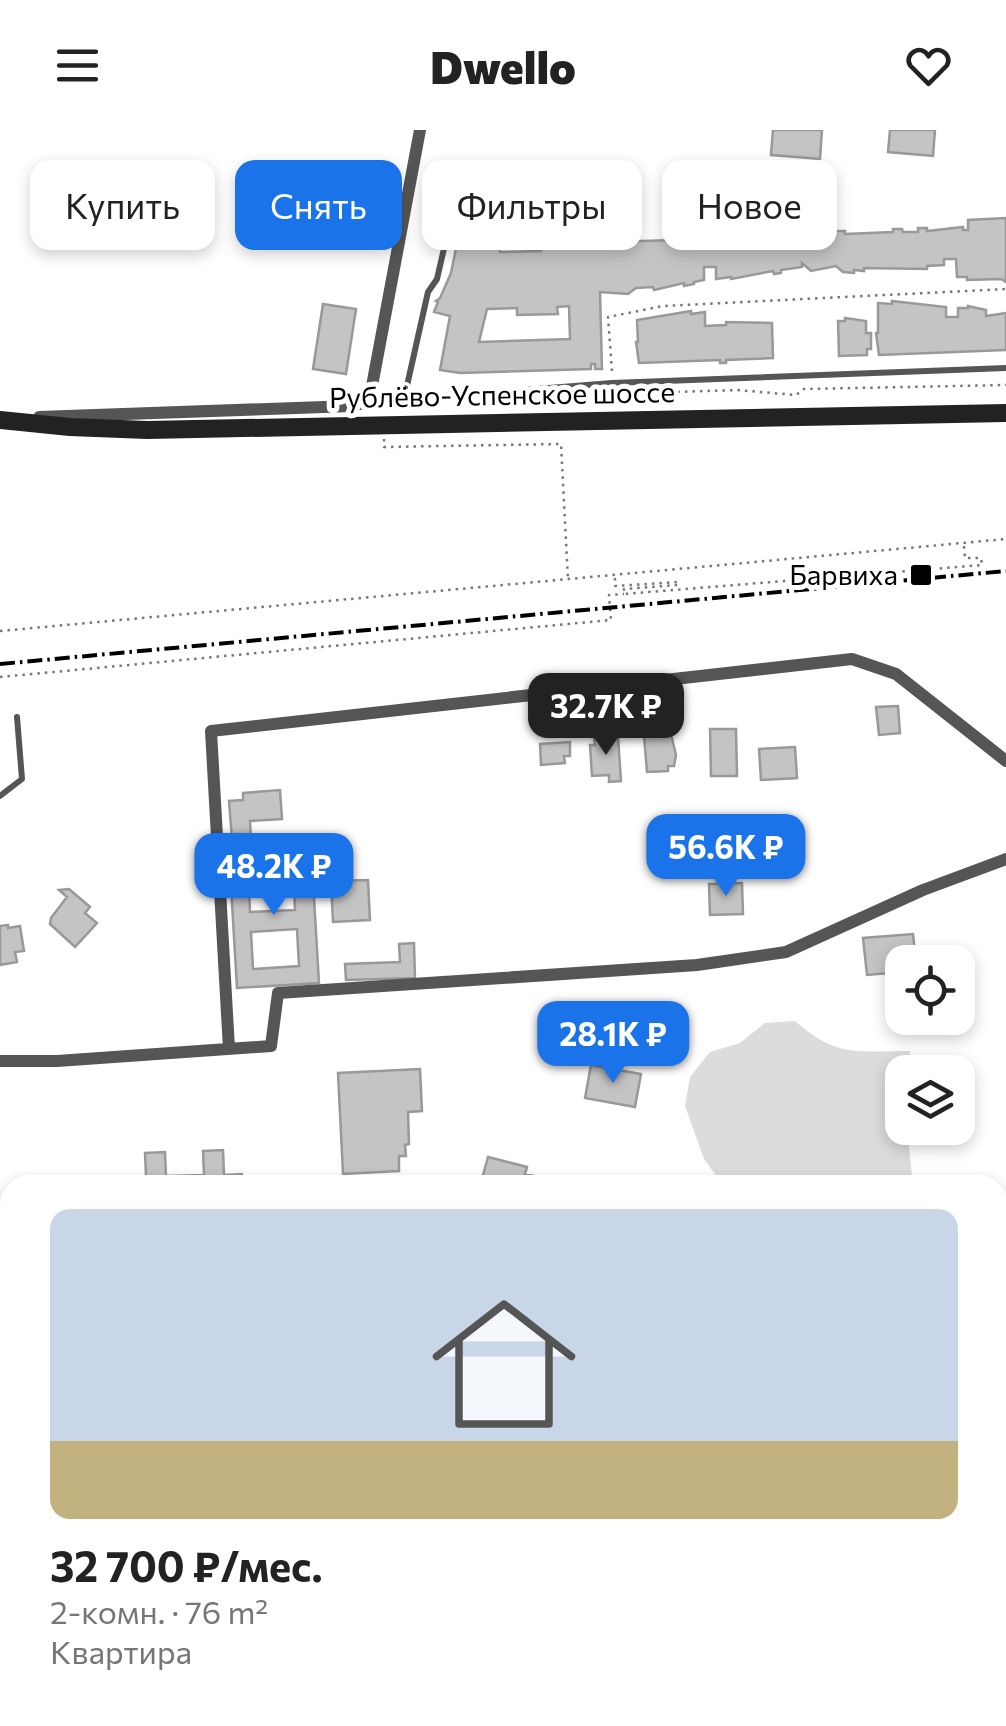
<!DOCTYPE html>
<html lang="ru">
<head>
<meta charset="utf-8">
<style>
  :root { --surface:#fff; --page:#f2f2f2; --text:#222; --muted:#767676; --accent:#1a73e8 }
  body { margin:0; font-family:Commissioner,sans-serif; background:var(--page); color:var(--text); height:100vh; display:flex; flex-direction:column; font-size:38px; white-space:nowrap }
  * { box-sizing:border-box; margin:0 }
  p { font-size:32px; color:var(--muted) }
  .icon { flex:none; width:55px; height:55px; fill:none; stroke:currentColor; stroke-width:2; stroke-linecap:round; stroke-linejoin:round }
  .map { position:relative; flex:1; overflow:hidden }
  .panel { position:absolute; left:0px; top:1045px; width:1008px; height:552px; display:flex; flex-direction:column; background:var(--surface); border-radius:30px 30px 0 0; box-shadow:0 5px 15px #0003 }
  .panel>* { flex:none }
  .guide { position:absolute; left:30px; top:30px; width:948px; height:90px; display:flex; gap:20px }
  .tools { position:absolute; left:885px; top:815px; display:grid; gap:20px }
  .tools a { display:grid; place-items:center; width:90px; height:90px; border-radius:20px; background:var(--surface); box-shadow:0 5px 15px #0003; font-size:50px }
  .price { position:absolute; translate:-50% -85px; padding:0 22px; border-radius:20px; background:var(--accent); color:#fff; font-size:32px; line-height:65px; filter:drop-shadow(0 2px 5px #0008) }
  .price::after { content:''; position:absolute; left:50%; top:60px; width:30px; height:22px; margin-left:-15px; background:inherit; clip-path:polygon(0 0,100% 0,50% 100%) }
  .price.active { background:#222; color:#fff }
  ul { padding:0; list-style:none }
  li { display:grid; align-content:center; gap:20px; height:530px; padding:0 50px }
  li span { display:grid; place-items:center; height:310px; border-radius:20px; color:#555 }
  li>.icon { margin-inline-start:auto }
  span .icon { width:180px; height:180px; fill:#fffc; stroke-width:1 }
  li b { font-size:42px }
  .chip { padding:0 35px; border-radius:20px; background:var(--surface); box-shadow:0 5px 15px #0003; font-size:35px; line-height:90px }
  .chip.active { background:var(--accent); color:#fff }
  header { display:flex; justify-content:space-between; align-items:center; height:130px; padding:0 50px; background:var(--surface); font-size:45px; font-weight:800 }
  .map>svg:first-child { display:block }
  .green { fill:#dcdcdc }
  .building { fill:#c4c4c4; stroke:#999; stroke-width:2.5; fill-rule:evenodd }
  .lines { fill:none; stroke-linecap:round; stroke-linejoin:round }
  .path { stroke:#777; stroke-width:2.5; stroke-dasharray:2.5 5; stroke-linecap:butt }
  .service { stroke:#555; stroke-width:6 }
  .minor { stroke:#555; stroke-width:12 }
  .secondary { stroke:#222; stroke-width:18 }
  .rail { stroke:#000; stroke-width:4; stroke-dasharray:15 5 2.5 5; stroke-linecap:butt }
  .poi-dot { fill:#000; stroke:#fff; stroke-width:4 }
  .labels { text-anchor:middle; stroke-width:10; stroke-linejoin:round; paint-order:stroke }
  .street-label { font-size:28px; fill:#000; stroke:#fff }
  .poi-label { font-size:28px; fill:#000; stroke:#fff; text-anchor:end }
</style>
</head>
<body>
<header><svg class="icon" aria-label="menu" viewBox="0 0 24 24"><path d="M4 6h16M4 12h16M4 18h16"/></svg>Dwello<svg class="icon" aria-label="heart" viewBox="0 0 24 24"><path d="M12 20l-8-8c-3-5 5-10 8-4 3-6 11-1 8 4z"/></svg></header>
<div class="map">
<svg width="1006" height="1596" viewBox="0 0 1006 1596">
  <rect width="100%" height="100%" fill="#fff"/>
  <path class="green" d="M795 891C837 928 857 921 910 921L907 942H902V998H907L913 1055H723L704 1029 685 976 690 947 710 922 740 913 765 893Z
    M0 1224 10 1226V1400L0 1389Z
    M428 1588H731L725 1596H483Z"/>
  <path class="building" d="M773 0H822L820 29 771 25Z
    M890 0H935L933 26 888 22Z
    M1006 88V152L1001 149 967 150V147H957L956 129H944V135L927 136V139L864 138V141L854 140V143L843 142 836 136 811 141 802 133V137L781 140V143L774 144 773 141 731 149V147L716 149V137H704V150L694 152V154L684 156V153L654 160 653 157 636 158 628 164 600 162 602 239H595V234H591V239L460 243 440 240 450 186 434 182 438 172 436 171 440 168 451 143 457 113 500 111V122L541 121V114L675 110V107L683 106V110L715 108V98L809 95V99H818L816 105H826V101L835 104V101H845V104L893 102V99H902L903 102H918V98H927V101L963 97V100H968V90ZM569 176 570 209 479 212 487 179 517 178V185L558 184 557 177Z
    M892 171 946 177V187H958V178H968V176L986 180V186L1006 183V220L879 225 876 203H878V173L892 174Z
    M323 174 356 179 346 244 313 239Z
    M691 181V184L705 182V196L726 195V192L772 193 773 228 726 230V233H720V230L639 233 636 212H638L637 190Z
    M845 188 866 191V203H871V219H867V225L839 226 838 191H845Z
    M898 576 900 603 879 605 876 577Z
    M710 599H736L737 646H711Z
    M671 604 676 625 674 636H668V641L647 642 644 606Z
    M618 607 621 651 609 652V645L592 646 590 615H595L594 608Z
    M570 612V626H564L565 633 541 635 540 614Z
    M795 617 797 648 761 650 759 619Z
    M280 660 282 689 250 691 251 708 232 709 229 671 243 670V663Z
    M311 717 319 853 237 858 229 722ZM293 735 295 780 250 782 248 737ZM297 799 299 836 253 839 251 802Z
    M368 750 370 790 333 792 331 751Z
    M742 753 743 784 710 785 709 754Z
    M69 759 90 777 85 783 97 793 75 817 50 794 51 788 67 767 59 760Z
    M8 795V798L20 796 24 821 15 822 17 832 0 835V796Z
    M913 804 916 832H902V842L867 845 863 808Z
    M414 813 415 848 346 850 345 834 400 832 399 814Z
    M591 935 641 944 635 977 585 968Z
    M420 939 422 981 408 982 409 1014 405 1015 406 1026H399V1041L343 1044 338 943Z
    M223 1020 224 1045 242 1044V1055H127V1047L146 1046 145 1023 165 1022 166 1046 204 1045 203 1021Z
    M488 1027 527 1037 525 1044 534 1046 532 1055H491L492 1052 482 1049Z
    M1004 1545 1006 1559 1002 1572 998 1571V1553L1001 1554Z"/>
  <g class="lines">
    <path class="path" d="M612 241 608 187 663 176 1006 159
      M610 264 737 260 796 265 804 259 1006 255
      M384 309V317L561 314 568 450
      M615 448V456L678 452V455L624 459V464L982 435 981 428H965L964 416
      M0 501 1006 409
      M0 547 611 490 609 465 624 464"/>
    <path class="service" d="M404 269 428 162 437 149 448 101 632 95
      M370 272 612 253 1006 238
      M0 666 22 649 17 587"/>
    <path class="minor" d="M39 287 352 276 369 272 420 0
      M229 919 211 601 852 529 896 544 1006 631
      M0 931H57L271 916 278 863 697 835 786 822 923 760 1006 729
      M0 1577 7 1596
      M931 1588 941 1596
      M138 1596C205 1579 283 1586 350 1596
      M754 1596 759 1588"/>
    <path class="secondary" d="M0 290 70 297 147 300 1006 283"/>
    <path class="rail" d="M0 534 1006 441"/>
  </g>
  <rect class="poi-dot" x="909" y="433" width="24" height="24" rx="5"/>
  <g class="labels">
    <g class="street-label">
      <text transform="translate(502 265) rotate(-1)" y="10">Рублёво-Успенское шоссе</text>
    </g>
    <g class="poi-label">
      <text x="898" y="455">Барвиха</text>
    </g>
  </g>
</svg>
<div class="tools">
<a><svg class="icon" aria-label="locate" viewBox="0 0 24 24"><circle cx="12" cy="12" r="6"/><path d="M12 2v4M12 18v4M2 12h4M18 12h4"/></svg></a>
<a><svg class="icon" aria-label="layers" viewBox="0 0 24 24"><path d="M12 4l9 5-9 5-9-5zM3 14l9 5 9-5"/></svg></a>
</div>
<b class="price active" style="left:606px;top:628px">32.7K ₽</b>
<b class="price" style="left:726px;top:769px">56.6K ₽</b>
<b class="price" style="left:274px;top:788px">48.2K ₽</b>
<b class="price" style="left:613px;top:956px">28.1K ₽</b>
<div class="guide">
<a class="chip">Купить</a>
<a class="chip active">Снять</a>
<a class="chip">Фильтры</a>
<a class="chip">Новое</a>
</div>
<section class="panel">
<ul>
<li><span style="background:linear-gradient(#c9d6e8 75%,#c2b280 0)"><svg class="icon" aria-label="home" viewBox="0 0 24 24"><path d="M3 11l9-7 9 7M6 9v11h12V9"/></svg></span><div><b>32 700 ₽/мес.</b><p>2-комн. · 76 m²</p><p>Квартира</p></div></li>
</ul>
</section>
</div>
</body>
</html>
